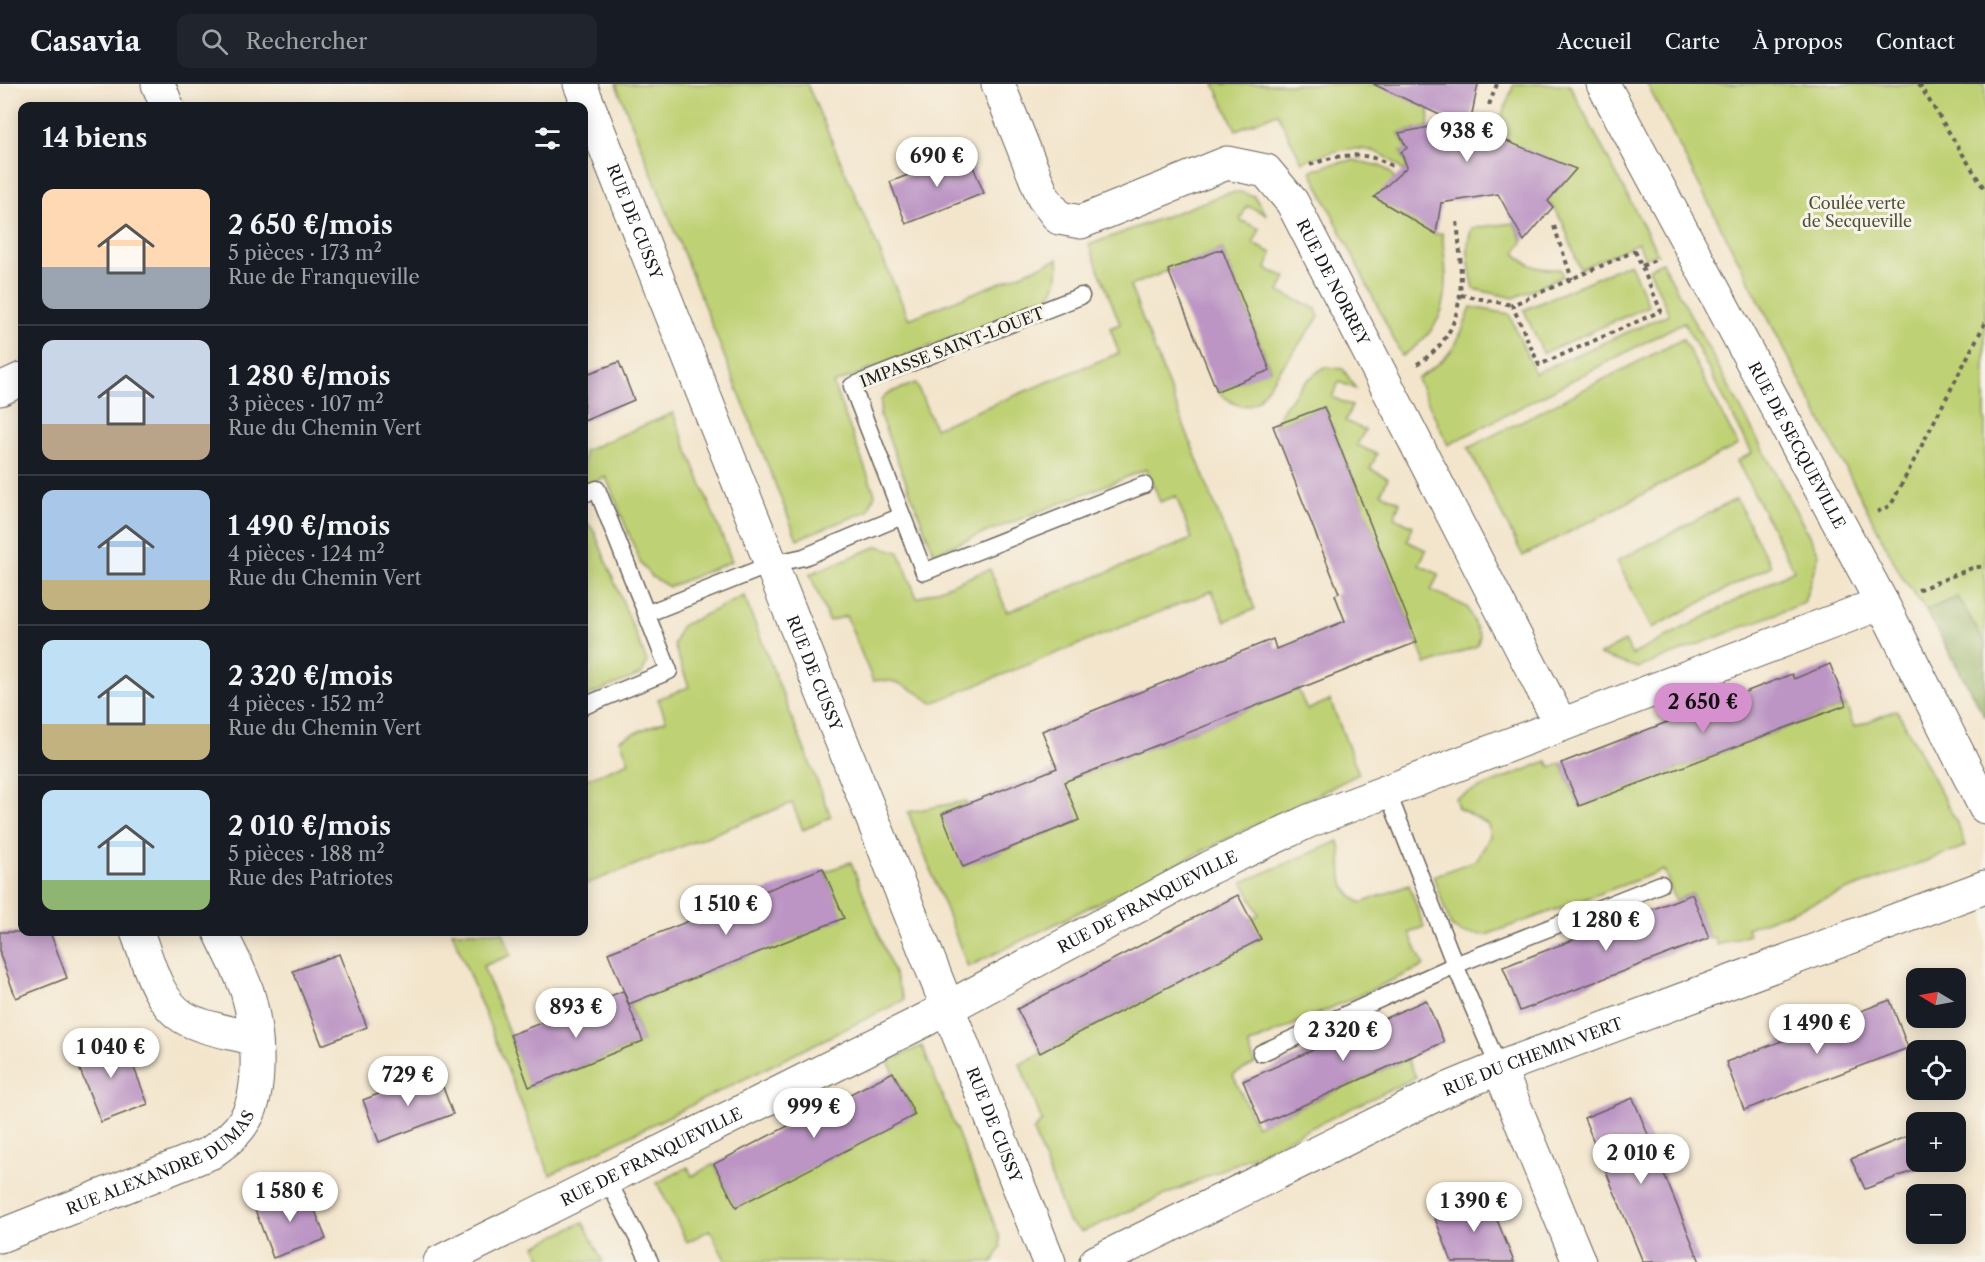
<!DOCTYPE html>
<html lang="fr">
<head>
<meta charset="utf-8">
<style>
  :root { --surface:#171b24; --page:#20242c; --text:#f1f3f6; --muted:#9ea1a6; --line:#363941; --accent:#d690ce }
  body { margin:0; font-family:"Libre Caslon Text",serif; background:var(--page); color:var(--text); height:100vh; display:flex; flex-direction:column; font-size:22px; white-space:nowrap }
  * { box-sizing:border-box; margin:0 }
  p { font-size:20px; color:var(--muted) }
  .icon { flex:none; width:33px; height:33px; fill:none; stroke:currentColor; stroke-width:2; stroke-linecap:round; stroke-linejoin:round }
  .map { position:relative; flex:1; overflow:hidden }
  .sheet { position:absolute; left:18px; top:18px; width:570px; height:834px; display:flex; flex-direction:column; background:var(--surface); border-radius:12px; box-shadow:0 3px 15px #0003 }
  .sheet>* { flex:none }
  .needle { width:39px; rotate:280deg }
  .fabs { position:absolute; left:1906px; top:884px; display:grid; gap:12px }
  .fabs a { display:grid; place-items:center; width:60px; height:60px; border-radius:12px; background:var(--surface); box-shadow:0 3px 15px #0003; font-size:30px }
  .price { position:absolute; translate:-50% -51px; padding:0 14px; border-radius:21px; background:#fff; color:#222; font-size:20px; line-height:39px; filter:drop-shadow(0 2px 3px #0008) }
  .price::after { content:''; position:absolute; left:50%; top:36px; width:18px; height:14px; margin-left:-9px; background:inherit; clip-path:polygon(0 0,100% 0,50% 100%) }
  .price.on { background:var(--accent); color:#111 }
  ul { padding:0; list-style:none }
  li { display:flex; align-items:center; gap:18px; height:150px; padding:0 24px }
  li+li { border-top:2px solid var(--line) }
  li span { display:grid; place-items:center; flex:none; width:168px; height:120px; border-radius:12px; color:#555 }
  li>.icon { margin-inline-start:auto }
  span .icon { width:72px; height:72px; fill:#fffc; stroke-width:1 }
  li b { font-size:26px }
  h2 { display:flex; justify-content:space-between; align-items:center; height:72px; padding:0 24px; font-size:26px }
  header { display:flex; align-items:center; gap:36px; box-sizing:border-box; height:84px; padding:0 30px; background:var(--surface); border-bottom:2px solid var(--line) }
  header strong { font-size:28px }
  nav { display:flex; gap:33px; margin-inline-start:auto; font-size:21px }
  .search { width:420px; height:54px; background:var(--page); display:flex; align-items:center; gap:15px; box-sizing:border-box; padding:0 21px; border-radius:12px; color:var(--muted); font-size:22px }
  .map>svg:first-child { display:block }
  .green { fill:#bfd174; stroke:#6e7648; stroke-width:1.5 }
  .forest { fill:#97b366; stroke:#5a6841; stroke-width:1.5 }
  .building { fill:#bc95c4 }
  .lines { fill:none; stroke-linecap:round; stroke-linejoin:round }
  .service-casing { stroke:#67625a; stroke-width:19 }
  .minor-casing { stroke:#67625a; stroke-width:35 }
  .tertiary-casing { stroke:#67625a; stroke-width:35 }
  .path { stroke:#67625a; stroke-width:4; stroke-dasharray:4.5 4.5; stroke-linecap:butt }
  .service { stroke:#fff; stroke-width:16 }
  .minor { stroke:#fff; stroke-width:33 }
  .tertiary { stroke:#fff; stroke-width:33 }
  .labels { text-anchor:middle; stroke-width:6; stroke-linejoin:round; paint-order:stroke }
  .park-label { font-size:16px; fill:#4d5236; stroke:#f7f3e8 }
  .street-label { font-size:16px; fill:#1c1c1c; stroke:#f7f3e8 }
</style>
</head>
<body>
<header>
<strong>Casavia</strong>
<div class="search"><svg class="icon" aria-label="search" viewBox="0 0 24 24"><circle cx="10" cy="10" r="6"/><path d="M15 15l6 6"/></svg>Rechercher</div>
<nav><a>Accueil</a><a>Carte</a><a>À propos</a><a>Contact</a></nav>
</header>
<div class="map">
<svg width="1985" height="1178" viewBox="0 0 1985 1178">
  <rect width="100%" height="100%" fill="#f7f3e8"/>
  <filter id="ink" filterUnits="userSpaceOnUse"><feTurbulence type="fractalNoise" baseFrequency=".0167" numOctaves="2"/><feDisplacementMap in="SourceGraphic" scale="12" xChannelSelector="R" yChannelSelector="G"/><feConvolveMatrix kernelMatrix="1 2 1 2 8 2 1 2 1" color-interpolation-filters="sRGB"/></filter>
  <filter id="wash" filterUnits="userSpaceOnUse"><feTurbulence type="fractalNoise" baseFrequency=".008" numOctaves="4" result="noise"/><feDisplacementMap in="SourceGraphic" scale="24" xChannelSelector="R" yChannelSelector="G"/><feGaussianBlur stdDeviation="1.35" result="paint"/><feColorMatrix in="noise" values="0 0 0 0 0 0 0 0 0 0 0 0 0 0 0 0 0 1.4 0 .05"/><feComposite in="paint" operator="in"/></filter>
  <g filter="url(#wash)">
    <rect width="100%" height="100%" fill="#f3e5cc"/>
    <path class="green" d="M616 0H807L909 235 1058 175C1060 195 1057 209 1039 220L833 300 875 410 868 427 797 455Z
      M1214 0H1395L1429 26 1428 43 1399 49 1407 65 1401 68 1407 83 1403 87C1373 54 1338 64 1302 78L1277 29 1236 46Z
      M1514 0H1569L1658 170 1645 174 1638 159 1580 185 1563 139 1553 123 1494 52Z
      M1647 0H1985V633L1926 526 1902 493Z
      M1353 76 1380 82 1389 87 1436 150 1442 149C1448 203 1454 240 1402 272L1311 87 1328 81Z
      M1240 108 1254 112 1266 130 1247 122 1240 136 1260 145 1253 160 1272 169 1266 185 1286 193 1279 208 1316 225 1319 233 1258 316C1241 329 1231 318 1217 307L1270 285 1222 165 1130 202 1255 525 1225 537 1212 507 932 619C915 606 895 593 873 597L846 532 829 537 810 490 878 462 899 468 917 514 990 485 1007 528 1192 455 1176 412 1160 418 1147 385 934 469 880 332 881 316 886 310 916 299 935 344 1119 269 1110 244 1120 240 1089 161 1228 109Z
      M1514 139 1523 158 1515 169C1526 183 1543 186 1560 185L1563 192 1514 214 1474 205C1470 187 1464 162 1472 144Z
      M1662 178 1819 470 1804 519 1638 584 1599 571 1625 557 1632 571 1794 486 1737 377 1752 369 1684 238 1448 361 1417 295C1453 272 1457 262 1471 223L1509 230 1535 289 1669 230 1649 184Z
      M1630 179 1649 222 1543 269 1524 226Z
      M1683 255 1738 361 1523 472 1468 364Z
      M1325 283 1343 285 1356 305 1339 298 1332 313 1352 322 1345 337 1365 346 1357 361 1377 370 1370 385 1388 394 1381 409 1400 418 1394 433 1413 442 1407 457 1426 466 1419 481 1439 490 1431 506 1467 523 1480 552 1477 562 1426 581 1324 323 1273 342C1287 317 1300 299 1325 283Z
      M673 329 732 477 669 503 652 493 641 480 606 393 584 402V367Z
      M1736 415 1771 482 1652 544 1617 477Z
      M584 435 594 447 647 578 642 590 584 613Z
      M744 512 831 733 803 746 792 719 584 801V696L629 678 620 655 666 636 658 615 689 603 674 561 681 542Z
      M1298 605 1307 626 1330 616 1359 690 968 883 908 728 965 717 967 720 942 730 964 782 1079 737 1064 698Z
      M1846 621 1854 643 1897 626 1958 741 1966 762 1747 844 1749 850 1717 861 1714 853 1709 854 1692 810 1675 816 1664 786 1486 851 1462 849 1451 842 1433 792 1477 776 1490 752 1488 740 1458 724 1455 714 1547 677 1550 683 1561 679 1579 722Z
      M1339 757C1346 784 1332 801 1361 819L1409 801 1424 843 1409 849 1424 882 1248 961 1255 980 1233 991 1256 1042 1407 975 1416 993 1251 1073 1082 1148 1068 1137 1033 1047 1042 1037 1020 980 1260 855 1250 835 1259 831 1243 798Z
      M851 778 904 916 550 1091 452 848H503L511 871 483 882 530 1003 643 957 629 920 843 834 825 788Z
      M922 962 999 1151 1001 1163 993 1178H726L710 1146 687 1158 657 1099 688 1083 692 1092 714 1080 736 1123 915 1030 888 977Z
      M583 1138 603 1178H544L535 1162Z"/>
    <path class="forest" d="M1958 513 1985 559V633L1926 526Z"/>
    <g id="blocks">
      <path class="building" d="M1373 0H1478L1471 35 1478 33 1498 41 1494 52 1576 85 1548 117 1553 123 1524 157 1498 110 1441 119 1436 150 1374 113 1407 83 1401 68 1407 64 1399 49 1455 38Z
        M967 68 984 109 906 140 890 98Z
        M1222 165 1270 286 1217 307 1168 186Z
        M619 278 634 316 584 337V291Z
        M1324 323 1417 558 1064 698 1079 736 963 783 942 730 1057 684 1042 647 1273 555 1276 565 1345 537 1335 511 1339 509 1273 342Z
        M1830 580 1846 621 1579 722 1561 679 1792 590 1794 595Z
        M823 784 844 834 629 920 608 869Z
        M1692 810 1709 854 1520 927 1503 883Z
        M1238 811 1261 855 1040 969 1017 925Z
        M0 848H50L67 894 16 914 0 871Z
        M339 870 367 943 322 961 293 887Z
        M623 907 643 957 529 1003 510 951Z
        M1426 916 1444 958 1261 1040 1243 997Z
        M1890 916 1908 964 1744 1026 1726 978Z
        M122 953 148 1020 101 1038 74 971Z
        M437 987 453 1030 379 1058 363 1016Z
        M893 988 915 1031 736 1123 714 1080Z
        M1633 1014 1700 1178H1643L1584 1034Z
        M1917 1048V1077H1939L1865 1105 1851 1075Z
        M306 1103 326 1155 273 1174 254 1123Z
        M1487 1111 1514 1178H1452L1434 1132Z"/>
    </g>
  </g>
  <g filter="url(#ink)">
    <use href="#blocks" fill-opacity="0" stroke="#67625a" stroke-width="1.5"/>
    <g class="lines">
      <defs>
        <path id="service" d="M1081 212 852 302 924 488 1144 401
          M584 410 597 405 669 587 584 622
          M646 530 772 480 804 473 902 432
          M1387 707 1455 881 1499 984
          M1261 969 1455 881 1661 800
          M607 1095 650 1178"/>
        <g id="minor">
          <path d="M158 0 167 22"/>
          <path id="s1" d="M998 0 1043 113 1059 134 1081 138 1227 79 1266 87 1292 118 1561 641"/>
          <path id="s2" d="M1603 0 1882 519 1985 723"/>
          <path d="M0 305 22 295"/>
          <path d="M137 848C148 876 156 916 183 933 200 944 235 949 255 955"/>
          <path d="M1499 984 1579 1178"/>
          <path id="s3" d="M0 1152 210 1069C224 1059 237 1050 246 1034 264 1003 257 940 247 907 240 887 229 867 220 848"/>
          <path id="s4" d="M440 1178 923 937 1209 784 1309 737 1882 519"/>
        </g>
        <g id="tertiary">
          <path id="s5" d="M580 0 1049 1178"/>
          <path id="s6" d="M1096 1178 1441 1008 1499 984 1985 803"/>
        </g>
      </defs>
      <use href="#service" class="service-casing"/>
      <use href="#minor" class="minor-casing"/>
      <use href="#tertiary" class="tertiary-casing"/>
      <path class="path" d="M1919 0 1985 106
        M1489 21 1497 0
        M1310 81C1338 70 1365 66 1392 82
        M1554 142 1572 195
        M1635 167 1661 227 1539 281 1512 221Z
        M1642 182 1655 176
        M1461 211 1512 221
        M1417 280C1471 248 1462 190 1457 136
        M1877 428 1891 421 1985 239
        M1918 506 1972 484 1985 482"/>
      <use href="#service" class="service"/>
      <use href="#minor" class="minor"/>
      <use href="#tertiary" class="tertiary"/>
    </g>
  </g>
  <g class="labels">
    <g class="park-label">
      <text x="1857" y="125">Coulée verte<tspan x="1857" dy="18">de Secqueville</tspan></text>
    </g>
    <g class="street-label">
      <text dy="6" stroke="none"><textPath href="#s5" startOffset="148">RUE DE CUSSY</textPath></text>
      <text dy="6" stroke="none"><textPath href="#s1" startOffset="498">RUE DE NORREY</textPath></text>
      <text transform="translate(952 263) rotate(-21)" y="6">IMPASSE SAINT-LOUET</text>
      <text dy="6" stroke="none"><textPath href="#s2" startOffset="410">RUE DE SECQUEVILLE</textPath></text>
      <text dy="6" stroke="none"><textPath href="#s5" startOffset="634">RUE DE CUSSY</textPath></text>
      <text dy="6" stroke="none"><textPath href="#s4" startOffset="794">RUE DE FRANQUEVILLE</textPath></text>
      <text dy="6" stroke="none"><textPath href="#s6" startOffset="483">RUE DU CHEMIN VERT</textPath></text>
      <text dy="6" stroke="none"><textPath href="#s5" startOffset="1120">RUE DE CUSSY</textPath></text>
      <text dy="6" stroke="none"><textPath href="#s3" startOffset="178">RUE ALEXANDRE DUMAS</textPath></text>
      <text dy="6" stroke="none"><textPath href="#s4" startOffset="236">RUE DE FRANQUEVILLE</textPath></text>
    </g>
  </g>
</svg>
<div class="fabs">
<a><svg class="needle" viewBox="-14 -14 28 28"><path d="M0-13l5 13h-10z" fill="#e53935"/><path d="M0 13l5-13h-10z" fill="#9ea1a6"/></svg></a>
<a><svg class="icon" aria-label="locate" viewBox="0 0 24 24"><circle cx="12" cy="12" r="6"/><path d="M12 2v4M12 18v4M2 12h4M18 12h4"/></svg></a>
<a>+</a>
<a>−</a>
</div>
<b class="price" style="left:1467px;top:79px">938 €</b>
<b class="price" style="left:937px;top:104px">690 €</b>
<b class="price on" style="left:1703px;top:650px">2 650 €</b>
<b class="price" style="left:726px;top:852px">1 510 €</b>
<b class="price" style="left:1606px;top:868px">1 280 €</b>
<b class="price" style="left:576px;top:955px">893 €</b>
<b class="price" style="left:1817px;top:971px">1 490 €</b>
<b class="price" style="left:1343px;top:978px">2 320 €</b>
<b class="price" style="left:111px;top:995px">1 040 €</b>
<b class="price" style="left:408px;top:1023px">729 €</b>
<b class="price" style="left:814px;top:1055px">999 €</b>
<b class="price" style="left:1641px;top:1101px">2 010 €</b>
<b class="price" style="left:290px;top:1139px">1 580 €</b>
<b class="price" style="left:1474px;top:1149px">1 390 €</b>
<section class="sheet">
<h2>14 biens<svg class="icon" aria-label="filters" viewBox="0 0 24 24"><path d="M4 7h16M4 17h16"/><circle cx="9" cy="7" r="2"/><circle cx="15" cy="17" r="2"/></svg></h2>
<ul>
<li><span style="background:linear-gradient(#ffd9b3 65%,#9aa5b1 0)"><svg class="icon" aria-label="home" viewBox="0 0 24 24"><path d="M3 11l9-7 9 7M6 9v11h12V9"/></svg></span><div><b>2 650 €/mois</b><p>5 pièces · 173 m²</p><p>Rue de Franqueville</p></div></li>
<li><span style="background:linear-gradient(#c9d6e8 70%,#b9a48a 0)"><svg class="icon" aria-label="home" viewBox="0 0 24 24"><path d="M3 11l9-7 9 7M6 9v11h12V9"/></svg></span><div><b>1 280 €/mois</b><p>3 pièces · 107 m²</p><p>Rue du Chemin Vert</p></div></li>
<li><span style="background:linear-gradient(#a9c7e8 75%,#c2b280 0)"><svg class="icon" aria-label="home" viewBox="0 0 24 24"><path d="M3 11l9-7 9 7M6 9v11h12V9"/></svg></span><div><b>1 490 €/mois</b><p>4 pièces · 124 m²</p><p>Rue du Chemin Vert</p></div></li>
<li><span style="background:linear-gradient(#bfe0f5 70%,#c2b280 0)"><svg class="icon" aria-label="home" viewBox="0 0 24 24"><path d="M3 11l9-7 9 7M6 9v11h12V9"/></svg></span><div><b>2 320 €/mois</b><p>4 pièces · 152 m²</p><p>Rue du Chemin Vert</p></div></li>
<li><span style="background:linear-gradient(#bfe0f5 75%,#8fb573 0)"><svg class="icon" aria-label="home" viewBox="0 0 24 24"><path d="M3 11l9-7 9 7M6 9v11h12V9"/></svg></span><div><b>2 010 €/mois</b><p>5 pièces · 188 m²</p><p>Rue des Patriotes</p></div></li>
</ul>
</section>
</div>
</body>
</html>
